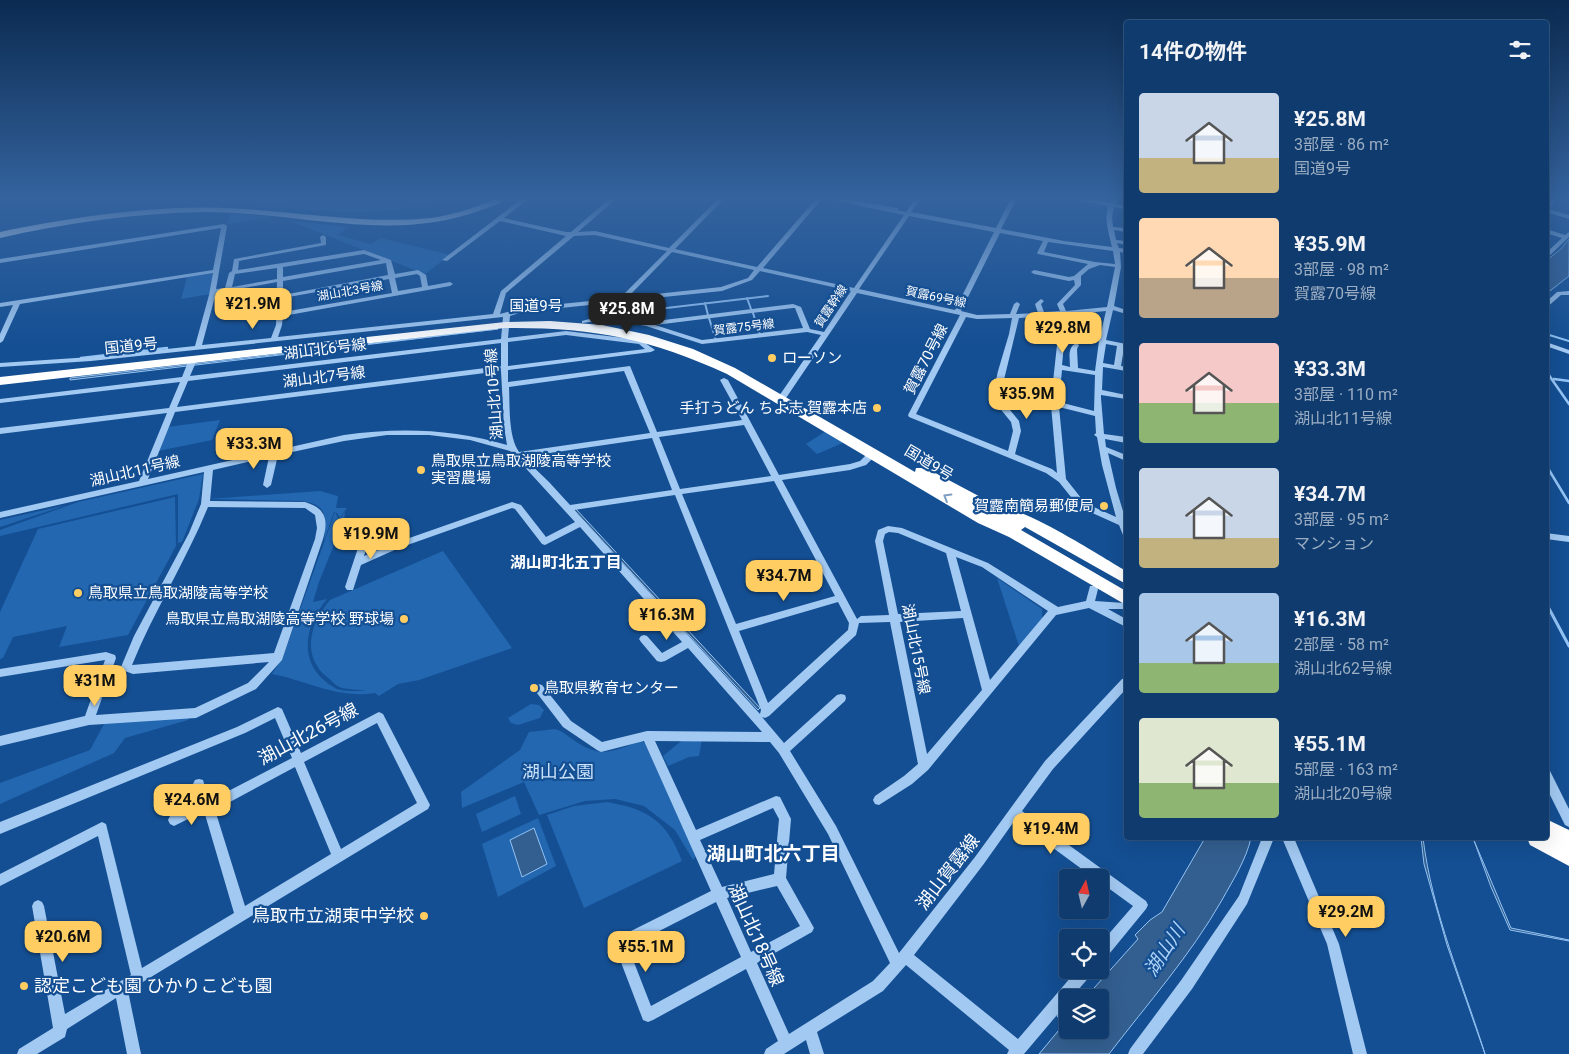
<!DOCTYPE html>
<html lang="ja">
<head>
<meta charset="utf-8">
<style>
  :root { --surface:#0f3b6e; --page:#1d4676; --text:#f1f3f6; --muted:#9badc2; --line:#2f5581; --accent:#ffcd62 }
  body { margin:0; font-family:Roboto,"Noto Sans JP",sans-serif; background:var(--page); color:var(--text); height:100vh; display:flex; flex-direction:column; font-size:19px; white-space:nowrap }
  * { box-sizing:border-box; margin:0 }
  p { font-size:16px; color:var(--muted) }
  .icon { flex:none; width:28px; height:28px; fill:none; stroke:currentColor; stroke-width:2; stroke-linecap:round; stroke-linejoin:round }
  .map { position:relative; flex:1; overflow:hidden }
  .side { position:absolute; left:1124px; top:20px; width:425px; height:820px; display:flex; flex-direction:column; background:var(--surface); border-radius:5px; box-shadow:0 5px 20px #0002,0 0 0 1px var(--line) }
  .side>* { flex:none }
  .needle { width:32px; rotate:8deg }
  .buttons { position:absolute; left:1059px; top:869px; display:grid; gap:10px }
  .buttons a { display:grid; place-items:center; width:50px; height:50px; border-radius:5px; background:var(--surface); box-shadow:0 5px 20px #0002,0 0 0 1px var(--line); font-size:25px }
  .price { position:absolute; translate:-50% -42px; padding:0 11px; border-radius:10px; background:var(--accent); color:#111; font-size:16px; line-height:32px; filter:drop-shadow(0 1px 2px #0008) }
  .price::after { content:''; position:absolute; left:50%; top:30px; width:15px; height:11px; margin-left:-8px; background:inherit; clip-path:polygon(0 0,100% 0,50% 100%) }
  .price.active { background:#222; color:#fff }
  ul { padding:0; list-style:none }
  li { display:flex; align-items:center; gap:15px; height:125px; padding:0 15px }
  li span { display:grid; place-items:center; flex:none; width:140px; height:100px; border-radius:5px; color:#555 }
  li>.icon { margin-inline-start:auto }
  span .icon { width:60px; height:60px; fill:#fffc; stroke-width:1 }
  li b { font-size:21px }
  h2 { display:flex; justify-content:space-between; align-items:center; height:60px; padding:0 15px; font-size:21px }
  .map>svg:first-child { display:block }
  .green { fill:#2367b0 }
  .water { fill:#335f90; stroke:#94c4f5 }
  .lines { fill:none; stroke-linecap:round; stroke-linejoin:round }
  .stream-far2 { stroke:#94c4f5; stroke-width:2 }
  .stream-far1 { stroke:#94c4f5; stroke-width:2.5 }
  .stream { stroke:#94c4f5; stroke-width:3 }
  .minor { fill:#a2c9f2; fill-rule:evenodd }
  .major { fill:#ecf4ff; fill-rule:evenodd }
  .highway { fill:#fff; fill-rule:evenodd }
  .oneway { stroke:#7e9ec4 }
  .poi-dot { fill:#ffcd62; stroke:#144f93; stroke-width:2 }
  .labels { text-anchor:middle; stroke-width:4.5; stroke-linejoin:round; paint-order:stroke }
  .far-street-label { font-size:12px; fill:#fff; stroke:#144f93 }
  .street-label { font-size:15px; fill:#fff; stroke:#144f93 }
  .poi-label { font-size:15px; fill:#fff; stroke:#144f93; text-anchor:start }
  .neighbourhood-label { font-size:16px; font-weight:bold; fill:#fff; stroke:#144f93 }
  .near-street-label { font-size:18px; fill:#fff; stroke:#144f93 }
  .near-park-label { font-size:18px; fill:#c9e2fc; stroke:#144f93 }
  .near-poi-label { font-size:18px; fill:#fff; stroke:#144f93; text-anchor:end }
  .near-neighbourhood-label { font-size:19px; font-weight:bold; fill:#fff; stroke:#144f93 }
  .near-water-label { font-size:19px; font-style:italic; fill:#aed3f9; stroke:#144f93 }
</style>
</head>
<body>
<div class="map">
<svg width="1569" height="1054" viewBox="0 0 1569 1054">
  <rect width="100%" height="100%" fill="#144f93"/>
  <path class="green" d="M219 200H441C368 223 293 208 219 200Z
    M230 213 274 217 227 224Z
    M290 221 349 227 337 235 371 244 381 238 450 255 425 274Z
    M209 273 213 274 210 294 181 299 187 277Z
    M220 420 212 440 158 451 167 427Z
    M826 431 845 442 817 454 806 444Z
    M203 474 199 499 182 542 178 543V494L0 536V530L78 502Z
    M320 491 338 496 336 508H347L340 518 337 513 334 512 324 541C326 518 329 504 301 501L209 499Z
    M175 497 176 546 128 635 59 647 67 626 13 637 3 658 0 659V612L38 529Z
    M67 505 0 527V520Z
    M335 512 339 520 345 512 344 520 319 582 313 602 327 599C302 629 298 667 335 688 342 692 358 691 366 691 358 689 347 690 339 687 335 685 331 680 327 677 301 656 310 623 330 600L443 551 512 648 419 680 398 684 379 696 375 693C338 699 308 681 272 674L283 657Z
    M377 528 383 530 390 543 388 547 371 554 366 553 372 532Z
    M997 578 1042 609V619L1019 646Z
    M531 704 539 705 544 710 540 718 518 725 511 723 508 718Z
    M189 717 188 720 125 738 114 753 0 804V783L90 750 105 722Z
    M555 729C563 731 567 736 575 741 601 759 614 751 641 741L646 744 696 856 693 860 675 830 644 806 615 799 585 801 539 815 524 782 462 808 461 792 520 750 529 732Z
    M685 738 702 739 699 756 689 757 668 766 663 756Z
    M515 796 521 814 482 832 476 814Z
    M607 802C648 809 667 821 682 861L584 908 547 815 574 806Z
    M538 818 556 866 498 897 482 844Z"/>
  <path class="water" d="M1569 239V276L1546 294V266L1549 264 1547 260 1561 249Z
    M498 329 70 380V378Z
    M575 508 760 708 758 710 573 509Z
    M534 828 547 864 522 877 510 840Z
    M1205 838H1251C1246 860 1233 880 1222 900 1190 956 1148 1003 1109 1054H1039L1064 1024 1057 1016 1058 1014 1067 1019 1068 1030H1100V998L1086 997 1138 939 1135 935 1150 920 1162 912Z
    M1421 838H1423C1432 912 1463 983 1485 1054L1447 945 1424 864Z
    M1473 838 1511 928 1569 940V941L1510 930 1491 887Z"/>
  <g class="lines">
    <path class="stream-far2" d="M851 201 897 209
      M747 298 751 309
      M705 303 708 315
      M624 313 768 296
      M753 313 760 335
      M594 316 610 314
      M709 318 716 340
      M1546 334 1569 341"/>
    <path class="stream-far1" d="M81 358 167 348
      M1546 371 1569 404
      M1554 379 1569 381
      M1546 465 1569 503"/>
    <path class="stream" d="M1546 603 1569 646"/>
    <path class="minor" d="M520 200H527L504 218 566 232H571L608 200H615L578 232 595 231 669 248 717 200H723L675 249 757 267 815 200H821L763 268 854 288 904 215 833 200H846L906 212 914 200H920L911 212 996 228 1010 200H1016L1001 229 1064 241 1112 247C1109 234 1104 220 1108 206L1079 200H1094L1110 203 1111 200H1117L1115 204 1126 205V209L1114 207 1112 217 1113 227 1126 228V232L1114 230 1116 240 1126 241V245L1117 243 1119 248 1126 249V253L1120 252 1121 267 1114 306 1126 310V314L1113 310 1106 340 1126 344V348H1124L1121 366 1126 367V371L1103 367 1102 390 1126 395V399L1101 395V398L1104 434 1126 437V443L1105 439 1106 447 1126 455V461L1108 453 1116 488 1126 521V536L1123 535 1119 525 1079 507 1059 482 1046 473 909 417 908 415 960 315 857 293 784 401H781L777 399 821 335 807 332 702 344 646 326 622 322 623 323 620 325 597 321 582 323V321L597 317 613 320 611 318 609 303 522 312 510 316 508 338 566 331 641 340 655 350 651 352 508 370V382L630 366 657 432 742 420 720 380 724 378 728 380 779 475 850 464 860 461 870 451H876L877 453 876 455 866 465 850 470 782 480 857 619 861 616 889 615 875 541 878 530 888 526 902 528 988 563 1058 607 1086 601 1090 586H1096L1098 589 1095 601 1124 603 1126 606 1124 609H1108L1126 619V627L1089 608 1056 615 928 770 912 784 879 805 875 804 873 800 875 796 904 776 918 764 890 622 859 623 856 635 769 716 765 718 762 717 784 743 837 695 841 694 845 695 846 698 845 701 790 751 836 826 899 953 975 857 1045 761 1122 679 1126 678V689L1053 769 1022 811 1146 901 1148 905 1146 909 1105 959 1100 960V944L1133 906 1100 882V878H1094L1015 820 983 865 914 955 1018 1039 1077 970H1093L1091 975 1071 998H1068V1002L1024 1054H1007L1009 1050 906 965 883 991 817 1032 824 1054H810L806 1040 784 1054H764L766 1049 778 1041 746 969 653 1020 648 1022 643 1020 614 944 615 939 711 891 644 741 601 752 597 750 563 727 533 688 534 685 538 684 542 685 571 721 602 742 647 731 762 732 688 648 665 661 661 662 657 661 641 642 639 639 641 636 644 635 647 636 662 653 682 642 580 527 545 545 542 544 515 509 512 508 399 548 361 565 353 590H347L345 587 364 530H345L344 528 345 526 348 525 386 523 398 542 512 502 521 505 546 537 575 522 510 451 470 440 429 435H387L344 441 278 455 271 485 267 488 263 485 269 457 213 470 210 501 305 502C325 508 329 519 323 539L282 660 256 689 196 718 89 725 0 746V736L85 716 105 660 0 677V669L106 652 115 655 116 658 96 715 195 708 248 683 269 662 133 674 122 670 121 667 134 636 189 533 201 504 204 472 0 518V512L139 481 167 413 0 434V428L169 408 180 382 0 403V399L182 377 188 362 192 360 196 362 190 376 501 339 503 317 91 361 0 367V363L91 357 195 346 209 295 213 273 20 304 3 341 0 343V334L13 305 0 307V303L213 270 221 228 0 263V259L224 224 227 226 216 289 225 288 229 273 232 271 234 259 321 243 320 237 323 235 326 237V245L239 261 238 270 364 250 391 260 395 274 418 270 426 275 428 286 450 282 453 284 450 286 283 316 282 325 278 337 493 314 501 291 566 236 500 221 447 261 442 260ZM909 216 994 232 955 310 859 289ZM1000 233 1043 241 1037 253 1038 254 1088 264 1074 276 1069 277 1034 270 1031 272 1034 274 1069 281 1074 280 1075 285 1057 304 1060 311 1044 312 1041 304 1044 301 1041 299 1035 304 1038 313 1016 314 1020 304 1017 302 1014 304 1010 314 977 315 961 311ZM595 235 667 251 620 298 521 308 500 314 506 293 574 236ZM1048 242 1113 251 1115 264 1095 262 1044 252ZM672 252 754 270 748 278 721 287 628 297ZM364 254 381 260 283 277V267ZM386 263 388 275 283 295V281ZM1100 265 1115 267 1107 307 1066 311 1063 304 1081 285V276L1089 269ZM277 268V279L232 287 235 274ZM760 271 851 291 824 332 810 329 801 307 793 304 648 322 617 317 615 302 722 291 752 280ZM417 274 420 276 422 287 398 291 395 278ZM389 279 392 293 283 312V298ZM277 282 276 325 271 338 202 345 216 293ZM793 308H795L803 328 702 340 655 325ZM1106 311 1099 341 1095 371 1078 368 1077 349 1079 345 1076 343C1067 348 1070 358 1070 367L1062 365 1064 345 1043 317ZM966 317 977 319 1012 318 1009 334 998 371 994 389 998 406 1011 422 1013 431 1008 451 916 414ZM1036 317 1057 345 1051 400 1002 388 1019 318ZM566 335 639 344 645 349 508 366V342ZM501 343V366L177 407 188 381ZM1106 344 1117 346 1114 365 1103 363ZM1062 370 1095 375 1094 411 1059 402ZM501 371 504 427 507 445C453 429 400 427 344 435L148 479 175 412ZM624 371 650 433 519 452C508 436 510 406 509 387ZM1003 392 1051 405 1057 473 1052 469 1015 454 1021 431 1019 421 1006 405ZM1059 407 1095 416 1096 433 1094 435 1097 437 1102 465 1116 517 1085 503 1066 479ZM744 425 771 476 680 489 659 437ZM652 438 672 490 570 505 549 482 523 457ZM774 481 835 596 736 624 682 494ZM675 495 761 710 760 714 574 510ZM208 507 305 508 315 515 317 528 315 539 274 653 132 665C154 611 186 561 208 507ZM381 528 391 545 364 556 373 529ZM889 532 898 533 946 553 961 611 898 614 883 541 885 534ZM956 557 982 567 1048 611 990 680ZM838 602 849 623 848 630 768 703 739 631ZM963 618 982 690 927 754 900 622ZM655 741 770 742 779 753 828 834 890 963 873 981 789 1034 757 963 812 932 814 928 786 878 791 819 780 797 776 796 696 830ZM773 808 779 819 774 874 722 887 700 840ZM777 886 800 926 751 952 727 898ZM716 902 741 957 651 1006 628 947Z
      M1550 200H1556L1548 209 1569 215V219L1546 212V204Z
      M1546 229 1565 235 1569 232V237L1546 259V253L1562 238 1546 233Z
      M1569 291V295H1561L1546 308V302L1557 292Z
      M1546 342 1569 350V354L1546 346Z
      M1546 533 1569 536V542L1546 539Z
      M278 707 282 709 301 753 375 714 379 712 383 714 428 801 430 805 428 809 128 991 141 1054H127L116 998 67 1029 65 1037 37 1054H17L19 1049 53 1028 32 906 34 902 38 900 42 902 44 906 65 1014 131 975 98 836 0 886V874L98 824 102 822 106 824 142 968 234 913 204 811 174 826 170 824 168 820 170 816 199 802 193 784 195 780 199 779 203 780 209 801 292 758 275 718 245 733 0 834V822L237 727ZM377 723 417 803 341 849 304 762ZM295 767 331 854 245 906 215 810Z
      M1546 770 1550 771 1569 809V827L1565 825 1546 787Z
      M1262 838H1274L1247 904 1192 989 1143 1054H1128L1130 1049 1182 979 1239 896Z
      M1282 838H1294L1339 944 1367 1054H1353L1327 944Z"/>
    <path class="major" d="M493 200H505C498 205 489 207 481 210 392 244 294 211 203 212 135 213 66 223 0 238V232C67 218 154 205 223 208 292 210 361 225 431 218 453 215 473 208 493 200Z"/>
    <path class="highway" d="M550 321 602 325 649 335 693 349 735 368 915 472 916 468H926L1005 510C1021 505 1107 560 1126 571V584L1025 527 1021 530 1126 591V605L1009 537 978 523 727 374C649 338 590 327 505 328L0 385V377L505 322Z
      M1546 819 1569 830V866L1530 845 1527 838H1546Z"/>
  </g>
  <defs><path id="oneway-chevron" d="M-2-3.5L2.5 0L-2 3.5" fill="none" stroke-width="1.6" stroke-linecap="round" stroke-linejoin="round" transform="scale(1.25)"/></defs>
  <use class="oneway" href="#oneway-chevron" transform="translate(947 497) rotate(-149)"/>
  <linearGradient id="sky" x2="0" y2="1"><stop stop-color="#0b2b51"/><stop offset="0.57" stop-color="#34639e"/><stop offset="1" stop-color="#34639e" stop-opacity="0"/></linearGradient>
  <rect width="1569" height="348" fill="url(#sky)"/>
  <g class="poi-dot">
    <circle cx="772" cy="358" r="5"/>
    <circle cx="877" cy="408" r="5"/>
    <circle cx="421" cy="470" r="5"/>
    <circle cx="1104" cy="506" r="5"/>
    <circle cx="78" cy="593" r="5"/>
    <circle cx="404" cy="619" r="5"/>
    <circle cx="534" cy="688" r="5"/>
    <circle cx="424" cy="916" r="5"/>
    <circle cx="24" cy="986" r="5"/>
  </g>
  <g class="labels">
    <g class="far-street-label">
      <text transform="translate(350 291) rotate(-10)" y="4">湖山北3号線</text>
      <text transform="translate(936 297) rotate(12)" y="4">賀露69号線</text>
      <text transform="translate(831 306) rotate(-56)" y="4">賀露幹線</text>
      <text transform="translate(744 327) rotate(-7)" y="4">賀露75号線</text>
    </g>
    <g class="street-label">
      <text x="536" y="311">国道9号</text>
      <text transform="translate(131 346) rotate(-6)" y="5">国道9号</text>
      <text transform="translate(325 349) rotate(-7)" y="5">湖山北6号線</text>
      <text transform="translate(926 359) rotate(-63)" y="5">賀露70号線</text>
      <text transform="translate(324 377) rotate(-7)" y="5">湖山北7号線</text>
      <text transform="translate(494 394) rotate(-94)" y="5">湖山北10号線</text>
      <text transform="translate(929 463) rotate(31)" y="5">国道9号</text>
      <text transform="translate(135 471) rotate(-13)" y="5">湖山北11号線</text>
      <text transform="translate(916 649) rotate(79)" y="5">湖山北15号線</text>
    </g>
    <g class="poi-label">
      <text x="782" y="363">ローソン</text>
      <text x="867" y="413" text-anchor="end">手打うどん ちよ志 賀露本店</text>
      <text x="431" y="466">鳥取県立鳥取湖陵高等学校<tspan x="431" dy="17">実習農場</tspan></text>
      <text x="1094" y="511" text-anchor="end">賀露南簡易郵便局</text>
      <text x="88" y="598">鳥取県立鳥取湖陵高等学校</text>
      <text x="394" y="624" text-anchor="end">鳥取県立鳥取湖陵高等学校 野球場</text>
      <text x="544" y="693">鳥取県教育センター</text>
    </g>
    <g class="neighbourhood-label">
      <text x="566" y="568">湖山町北五丁目</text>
    </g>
    <g class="near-street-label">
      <text transform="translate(308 734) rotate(-28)" y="6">湖山北26号線</text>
      <text transform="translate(948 872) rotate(-52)" y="6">湖山賀露線</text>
      <text transform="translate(756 935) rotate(66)" y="6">湖山北18号線</text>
    </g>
    <g class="near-park-label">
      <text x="558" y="778">湖山公園</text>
    </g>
    <g class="near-poi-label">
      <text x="414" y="922">鳥取市立湖東中学校</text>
      <text x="34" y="992" text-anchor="start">認定こども園 ひかりこども園</text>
    </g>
    <g class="near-neighbourhood-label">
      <text x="773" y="860">湖山町北六丁目</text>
    </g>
    <g class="near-water-label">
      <text transform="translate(1164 950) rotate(-57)" y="7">湖山川</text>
    </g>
  </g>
</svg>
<div class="buttons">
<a><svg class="needle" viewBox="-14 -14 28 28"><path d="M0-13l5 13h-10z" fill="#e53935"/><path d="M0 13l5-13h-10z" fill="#9badc2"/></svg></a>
<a><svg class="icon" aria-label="locate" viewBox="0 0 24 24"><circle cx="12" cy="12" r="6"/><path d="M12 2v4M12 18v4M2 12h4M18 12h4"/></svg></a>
<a><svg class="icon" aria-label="layers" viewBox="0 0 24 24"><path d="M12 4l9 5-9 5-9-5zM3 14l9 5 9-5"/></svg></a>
</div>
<b class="price" style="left:253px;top:330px">¥21.9M</b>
<b class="price active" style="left:627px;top:335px">¥25.8M</b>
<b class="price" style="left:1063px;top:354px">¥29.8M</b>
<b class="price" style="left:1027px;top:420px">¥35.9M</b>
<b class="price" style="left:254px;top:470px">¥33.3M</b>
<b class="price" style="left:371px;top:560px">¥19.9M</b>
<b class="price" style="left:784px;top:602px">¥34.7M</b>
<b class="price" style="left:667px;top:641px">¥16.3M</b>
<b class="price" style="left:95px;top:707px">¥31M</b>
<b class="price" style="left:192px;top:826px">¥24.6M</b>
<b class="price" style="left:1051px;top:855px">¥19.4M</b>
<b class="price" style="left:1346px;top:938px">¥29.2M</b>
<b class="price" style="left:63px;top:963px">¥20.6M</b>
<b class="price" style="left:646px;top:973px">¥55.1M</b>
<section class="side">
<h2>14件の物件<svg class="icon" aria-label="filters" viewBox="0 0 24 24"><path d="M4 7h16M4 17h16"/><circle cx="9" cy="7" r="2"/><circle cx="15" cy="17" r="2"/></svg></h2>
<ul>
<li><span style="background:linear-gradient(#c9d6e8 65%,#c2b280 0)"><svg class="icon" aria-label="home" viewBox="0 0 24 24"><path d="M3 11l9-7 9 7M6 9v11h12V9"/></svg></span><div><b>¥25.8M</b><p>3部屋 · 86 m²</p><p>国道9号</p></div></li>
<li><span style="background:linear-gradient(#ffd9b3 60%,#b9a48a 0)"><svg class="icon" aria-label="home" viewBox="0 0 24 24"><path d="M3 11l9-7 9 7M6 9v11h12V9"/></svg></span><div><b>¥35.9M</b><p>3部屋 · 98 m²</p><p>賀露70号線</p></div></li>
<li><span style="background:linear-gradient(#f6c9c9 60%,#8fb573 0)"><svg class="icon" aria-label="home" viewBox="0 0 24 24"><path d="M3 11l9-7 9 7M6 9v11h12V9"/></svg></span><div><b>¥33.3M</b><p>3部屋 · 110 m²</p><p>湖山北11号線</p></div></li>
<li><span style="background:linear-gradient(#c9d6e8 70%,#c2b280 0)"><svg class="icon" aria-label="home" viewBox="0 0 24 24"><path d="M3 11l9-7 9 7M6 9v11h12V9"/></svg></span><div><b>¥34.7M</b><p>3部屋 · 95 m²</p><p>マンション</p></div></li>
<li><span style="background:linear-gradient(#a9c7e8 70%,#8fb573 0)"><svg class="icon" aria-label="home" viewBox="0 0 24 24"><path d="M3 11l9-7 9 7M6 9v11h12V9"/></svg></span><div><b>¥16.3M</b><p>2部屋 · 58 m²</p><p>湖山北62号線</p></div></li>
<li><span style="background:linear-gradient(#dfe7d0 65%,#8fb573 0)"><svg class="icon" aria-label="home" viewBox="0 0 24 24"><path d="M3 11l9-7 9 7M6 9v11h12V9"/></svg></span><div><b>¥55.1M</b><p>5部屋 · 163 m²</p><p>湖山北20号線</p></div></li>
</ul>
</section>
</div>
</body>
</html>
